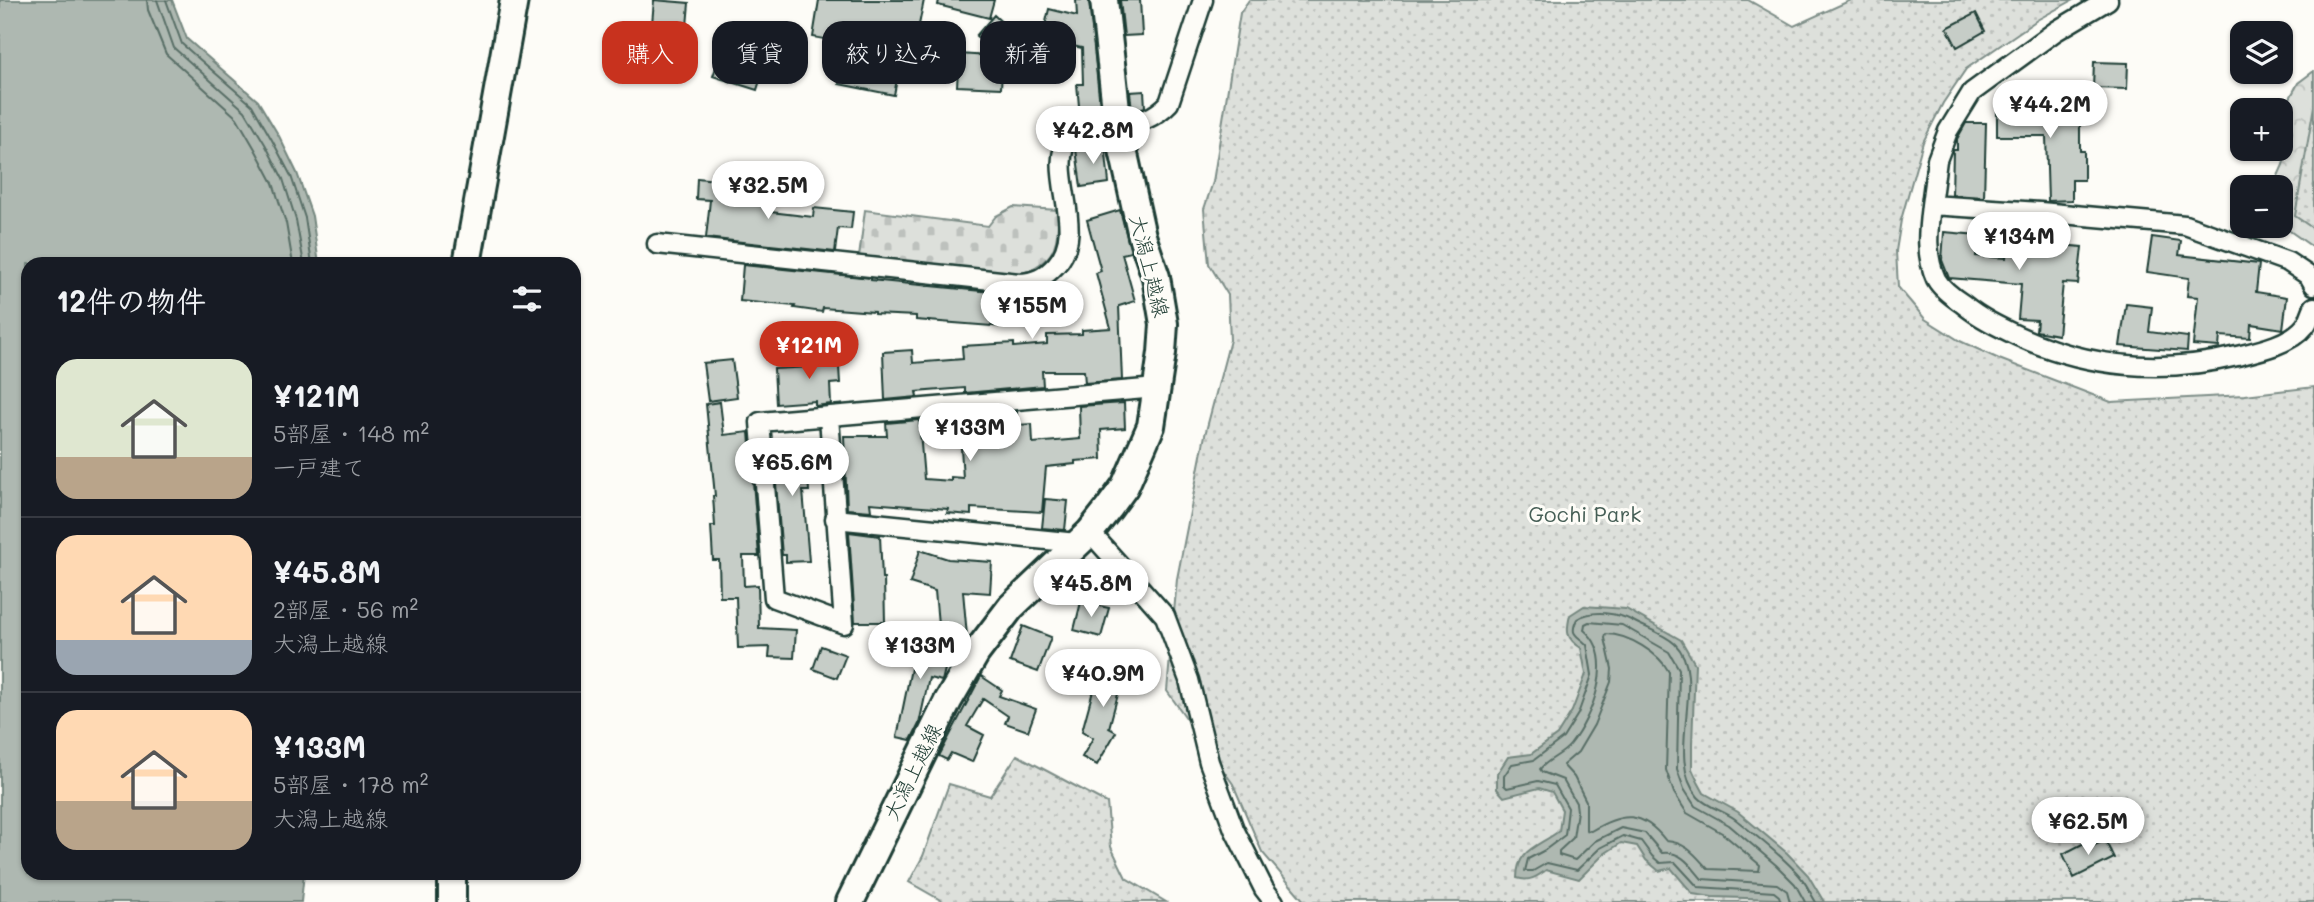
<!DOCTYPE html>
<html lang="ja">
<head>
<meta charset="utf-8">
<style>
  :root { --surface:#171b24; --page:#20242c; --text:#f1f3f6; --muted:#9ea1a6; --line:#363941; --accent:#c8321e }
  body { margin:0; font-family:Mali,"Klee One",sans-serif; background:var(--page); color:var(--text); height:100vh; display:flex; flex-direction:column; font-size:26px; white-space:nowrap }
  * { box-sizing:border-box; margin:0 }
  p { font-size:23px; color:var(--muted) }
  .icon { flex:none; width:38px; height:38px; fill:none; stroke:currentColor; stroke-width:2; stroke-linecap:round; stroke-linejoin:round }
  .map { position:relative; flex:1; overflow:hidden }
  .details { position:absolute; left:21px; top:257px; width:560px; height:623px; display:flex; flex-direction:column; background:var(--surface); border-radius:21px; box-shadow:0 2px 5px #0004 }
  .details>* { flex:none }
  .banner { position:absolute; left:602px; top:21px; width:665px; height:63px; display:flex; gap:14px }
  .tools { position:absolute; left:2230px; top:21px; display:grid; gap:14px }
  .tools a { display:grid; place-items:center; width:63px; height:63px; border-radius:14px; background:var(--surface); box-shadow:0 2px 5px #0004; font-size:35px }
  .price { position:absolute; translate:-50% -60px; padding:0 16px; border-radius:24px; background:#fff; color:#222; font-size:23px; line-height:46px; filter:drop-shadow(0 2px 4px #0008) }
  .price::after { content:''; position:absolute; left:50%; top:42px; width:21px; height:16px; margin-left:-10px; background:inherit; clip-path:polygon(0 0,100% 0,50% 100%) }
  .price.selected { background:var(--accent); color:#fff }
  ul { padding:0; list-style:none }
  li { display:flex; align-items:center; gap:21px; height:175px; padding:0 35px }
  li+li { border-top:2px solid var(--line) }
  li span { display:grid; place-items:center; flex:none; width:196px; height:140px; border-radius:21px; color:#555 }
  li>.icon { margin-inline-start:auto }
  span .icon { width:84px; height:84px; fill:#fffc; stroke-width:1 }
  li b { font-size:30px }
  h2 { display:flex; justify-content:space-between; align-items:center; height:84px; padding:0 35px; font-size:30px }
  .pill { padding:0 24px; border-radius:21px; background:var(--surface); box-shadow:0 2px 5px #0004; font-size:24px; line-height:63px }
  .pill.selected { background:var(--accent); color:#fff }
  .map>svg:first-child { display:block }
  .forest { fill:url(#forest-crowns); stroke:#7e8e88; stroke-width:2 }
  .cemetery { fill:url(#cemetery-stones); stroke:#7e8e88; stroke-width:2 }
  .park { fill:url(#park-dots); stroke:#7e8e88; stroke-width:2 }
  .water { fill:#aeb8b1; stroke:#75877f; stroke-width:2 }
  .lines { fill:none; stroke-linecap:round; stroke-linejoin:round }
  .shore { stroke:#586e66; stroke-width:2 }
  .building { fill:#c6cdc7; stroke:#1f3d34; stroke-width:2 }
  .street-casing { stroke:#1f3d34; stroke-width:23 }
  .secondary-casing { stroke:#1f3d34; stroke-width:32 }
  .street { stroke:#fdfcf7; stroke-width:18 }
  .secondary { stroke:#fdfcf7; stroke-width:26 }
  .labels { text-anchor:middle; stroke-width:6; stroke-linejoin:round; paint-order:stroke }
  .street-label { font-size:21px; fill:#1f3d34; stroke:#fdfcf7 }
  .park-label { font-size:21px; fill:#455e55; stroke:#fdfcf7 }
</style>
</head>
<body>
<div class="map">
<svg width="2314" height="902" viewBox="0 0 2314 902">
  <defs>
    <pattern id="forest-crowns" width="20" height="18" patternUnits="userSpaceOnUse" patternTransform="scale(1.75)"><rect width="20" height="18" fill="#dde0db"/><path d="M2 6a3 3 0 1 1 6 0M12 15a3 3 0 1 1 6 0" fill="none" stroke="#bdc1bd"/></pattern>
    <pattern id="cemetery-stones" width="16" height="16" patternUnits="userSpaceOnUse" patternTransform="scale(1.75)"><rect width="16" height="16" fill="#dde0db"/><path d="M2 7V4a2 2 0 0 1 4 0v3zM10 15v-3a2 2 0 0 1 4 0v3z" fill="#bdc1bd"/></pattern>
    <pattern id="park-dots" width="8" height="8" patternUnits="userSpaceOnUse" patternTransform="scale(1.75)"><rect width="8" height="8" fill="#dde0db"/><path d="M2 2h.1M6 6h.1" fill="none" stroke="#bdc1bd" stroke-width="1.8" stroke-linecap="round"/></pattern>
  </defs>
  <rect width="100%" height="100%" fill="#fdfcf7"/>
  <filter id="ink" filterUnits="userSpaceOnUse"><feTurbulence type="fractalNoise" baseFrequency=".0143" numOctaves="2"/><feDisplacementMap in="SourceGraphic" scale="14" xChannelSelector="R" yChannelSelector="G"/><feConvolveMatrix kernelMatrix="1 2 1 2 8 2 1 2 1" color-interpolation-filters="sRGB"/></filter>
  <g filter="url(#ink)">
    <path class="forest" d="M2314 71V248L2280 224V187H2273L2283 165 2292 132 2286 106 2298 83Z"/>
    <path class="cemetery" d="M1013 207 1058 210C1059 246 1055 261 1020 274L859 257 865 210 988 226 996 216Z"/>
    <path class="park" d="M1249 0H1748L1794 26 1851 0H2073L2037 20 1966 69 1943 103 1923 142 1901 220 1896 251 1898 287 1925 319 1960 341 1999 359 2111 402 2245 395 2314 387V902H1305L1262 852 1233 784 1167 691 1177 579 1205 435 1230 340 1228 295 1209 264 1204 209 1213 182 1240 13Z
      M2314 106V229L2295 216Z
      M1017 755 1107 803 1111 847 1126 878 1166 902H944L909 882 923 856 949 784 990 796Z"/>
    <path class="water" d="M0 0H172L187 39 258 101 279 136 297 173 312 216 319 264H28V873H304L301 902H0Z
      M1584 606 1626 609 1681 640 1695 664 1692 744V769L1698 782 1704 793 1738 812 1787 853 1808 875 1824 902H1781L1778 899 1712 897 1693 894 1671 868 1659 871 1646 860 1637 846 1621 843 1604 854 1579 879 1546 870C1537 877 1529 882 1517 878 1517 849 1538 847 1559 831L1562 810 1552 792 1539 788 1504 797 1497 789V774L1508 757 1531 754 1557 735 1572 711 1586 674 1581 648C1566 638 1566 632 1570 615Z"/>
    <g class="lines">
      <path class="shore" d="M147 0 148 10 166 54 237 118 255 149 273 183 286 223 293 264
        M157 0 174 48 245 111 265 144 283 179 296 220 304 264
        M166 0 182 44 252 105 272 140 291 176 305 218 312 264
        M1606 634C1628 634 1659 653 1669 672L1666 770 1674 793 1687 813 1722 833 1760 865 1759 871 1708 869C1695 855 1686 842 1666 841 1642 810 1622 812 1591 831L1586 830V801L1574 777 1563 765 1578 752 1594 725 1611 682 1612 669 1605 638Z
        M1781 902 1779 896 1774 892 1698 887 1675 862 1660 863 1652 856 1641 841 1623 836 1600 848 1577 870 1547 863 1533 871H1525L1528 859 1545 850 1565 835 1568 808 1555 785 1538 781 1507 788 1504 785V776L1512 764 1534 760 1563 738 1578 714 1592 675 1587 645C1577 634 1569 636 1577 619 1592 609 1618 613 1633 621 1646 628 1664 634 1675 644 1709 677 1663 757 1698 797 1707 807 1724 811 1735 819 1754 834 1788 860 1802 879 1808 886 1811 895 1816 902
        M1790 902 1787 891 1777 884 1702 879C1690 865 1682 851 1662 853L1645 833 1621 828 1595 841 1575 860 1559 855V851L1573 838 1577 811 1576 803 1563 780 1542 772 1540 769C1548 759 1562 755 1570 745 1592 717 1617 657 1584 630L1585 624 1589 622 1622 625 1669 652 1679 669 1677 769 1684 789 1695 806 1729 825 1776 865 1795 884 1805 902"/>
    </g>
    <path class="building" d="M654 0 689 3 687 26 652 24Z
      M819 0H924L913 55 902 53 894 95 839 84 847 43 813 37Z
      M939 0H994L989 18 938 5Z
      M1076 0H1089L1101 115 1080 117 1077 84H1083L1082 48 1042 39 1049 9 1077 16Z
      M1120 0H1140L1142 35 1124 36Z
      M1976 13 1985 31 1957 47 1947 28Z
      M994 15 1007 27 989 47 976 36Z
      M722 50 765 64 757 90 713 76Z
      M959 54 1003 57 1001 88 957 86Z
      M773 55 791 60 785 80 767 74Z
      M2094 62 2128 63 2127 89 2093 88Z
      M1144 91 1145 107 1132 111 1130 92Z
      M2051 101H2080V151H2084V180H2072V200L2048 201 2046 136H1997V104L2051 105Z
      M1966 123H1986L1984 197 1952 195 1953 150H1957V139Z
      M1105 145 1109 183 1081 187 1076 149Z
      M697 178 735 182 733 202 771 206V212L813 217 814 208 853 212 851 229 838 228 835 252 706 238 710 200 696 199Z
      M1120 210 1131 252 1122 254 1135 301 1119 306 1122 380 1085 383 1084 371H1042L1043 386 965 393V388L916 392 917 397 885 400 883 352 912 350 913 363 963 359 962 346 1014 343V347L1047 344V335L1082 334V330L1111 328 1096 273 1101 271 1087 220Z
      M1944 232 1978 235 1976 256 2006 258 2008 233 2040 236 2039 243 2082 247 2078 284 2063 283 2058 335 2036 331 2037 320 2018 319 2021 284 1949 278 1942 260Z
      M2152 237 2181 241 2179 255 2259 264 2256 292 2287 297 2283 329 2251 324 2250 338 2220 336 2219 347 2193 345 2198 297 2187 296 2189 278 2147 272Z
      M743 265 871 278V280L1022 295 1017 328 916 320V316L874 314V312L823 308 822 312 794 308 795 306 740 301Z
      M2126 304 2152 307 2149 332 2188 337 2187 351 2120 346Z
      M838 351 840 383 830 384 831 404 815 406V401L776 404 774 369 811 367 810 353Z
      M732 360 737 397 708 401 703 363Z
      M720 402 724 435 749 432 759 556H743L744 586 758 585 759 628 796 630 794 658 769 657 770 647 738 648 736 597H720L719 560H713L711 526H715L713 496H715L706 404Z
      M1124 403 1125 428 1101 430 1102 459 1075 461V464L1046 467 1042 512 971 508V515L947 513 948 509 870 503 871 511 847 509 844 436H887L886 423 919 420 924 479 951 481V477L963 478 959 418 1017 411V425L1032 424 1033 443 1080 439 1079 406Z
      M805 438 809 491H803L809 561 786 562V555H782L774 460 780 459 779 439Z
      M1045 499 1068 501 1065 530 1042 528Z
      M849 532 880 536 882 578H884L885 622H855Z
      M920 550 948 559 992 562 990 593 963 591 967 636H952V640L939 635 935 591 910 583Z
      M1108 569 1121 583 1107 597 1094 583Z
      M1081 602 1109 608 1101 637 1074 630Z
      M1023 626 1051 637 1038 672 1010 662Z
      M907 629 952 657H948L942 681 929 678 919 724 911 740 897 737 914 654 905 653Z
      M821 646 846 655 837 678 813 669Z
      M1102 658 1126 664 1109 728 1116 732 1097 765 1082 757 1093 738 1082 731Z
      M981 676 1002 690 999 696 1036 709 1028 731 1005 723 1008 716 983 699 967 726 984 735 972 762 951 753 947 760 939 756Z
      M2105 840 2114 858 2074 878 2063 854 2088 841 2091 847Z"/>
    <g class="lines">
      <defs>
        <path id="street" d="M1931 205 1937 160 1948 131 1972 92 2056 31 2108 0
          M657 244 1019 283C1036 282 1044 278 1056 265 1089 229 1044 169 1070 136 1081 122 1102 128 1116 127 1136 125 1156 117 1169 103L1203 0
          M2314 285 2309 276 2288 262 2185 225 2040 212 1931 205C1928 230 1925 255 1936 279 1941 288 1954 298 1963 304 1980 318 1999 327 2018 336 2088 368 2163 374 2237 356 2258 351 2291 344 2305 326 2309 322 2311 313 2314 307
          M829 417 844 624 774 598 760 422 1157 388
          M835 519 1077 543
          M1090 532 1165 616 1189 680 1209 762 1234 829 1264 889 1274 902"/>
        <path id="secondary" d="M467 264 514 0
          M452 902V873
          M850 902 948 701 976 653 1011 607 1090 532 1109 508 1125 486 1151 426 1162 353 1164 324 1156 277 1142 236 1118 127 1104 0"/>
      </defs>
      <use href="#street" class="street-casing"/>
      <use href="#secondary" class="secondary-casing"/>
      <use href="#street" class="street"/>
      <use href="#secondary" class="secondary"/>
    </g>
  </g>
  <g class="labels">
    <g class="street-label">
      <text transform="translate(1149 266) rotate(76)" y="7">大潟上越線</text>
      <text transform="translate(913 772) rotate(-64)" y="7">大潟上越線</text>
    </g>
    <g class="park-label">
      <text x="1585" y="522">Gochi Park</text>
    </g>
  </g>
</svg>
<div class="tools">
<a><svg class="icon" aria-label="layers" viewBox="0 0 24 24"><path d="M12 4l9 5-9 5-9-5zM3 14l9 5 9-5"/></svg></a>
<a>+</a>
<a>−</a>
</div>
<b class="price" style="left:2050px;top:140px">¥44.2M</b>
<b class="price" style="left:1093px;top:166px">¥42.8M</b>
<b class="price" style="left:768px;top:221px">¥32.5M</b>
<b class="price" style="left:2019px;top:272px">¥134M</b>
<b class="price" style="left:1032px;top:341px">¥155M</b>
<b class="price selected" style="left:809px;top:381px">¥121M</b>
<b class="price" style="left:970px;top:463px">¥133M</b>
<b class="price" style="left:792px;top:498px">¥65.6M</b>
<b class="price" style="left:1091px;top:619px">¥45.8M</b>
<b class="price" style="left:920px;top:681px">¥133M</b>
<b class="price" style="left:1103px;top:709px">¥40.9M</b>
<b class="price" style="left:2088px;top:857px">¥62.5M</b>
<div class="banner">
<a class="pill selected">購入</a>
<a class="pill">賃貸</a>
<a class="pill">絞り込み</a>
<a class="pill">新着</a>
</div>
<section class="details">
<h2>12件の物件<svg class="icon" aria-label="filters" viewBox="0 0 24 24"><path d="M4 7h16M4 17h16"/><circle cx="9" cy="7" r="2"/><circle cx="15" cy="17" r="2"/></svg></h2>
<ul>
<li><span style="background:linear-gradient(#dfe7d0 70%,#b9a48a 0)"><svg class="icon" aria-label="home" viewBox="0 0 24 24"><path d="M3 11l9-7 9 7M6 9v11h12V9"/></svg></span><div><b>¥121M</b><p>5部屋 · 148 m²</p><p>一戸建て</p></div></li>
<li><span style="background:linear-gradient(#ffd9b3 75%,#9aa5b1 0)"><svg class="icon" aria-label="home" viewBox="0 0 24 24"><path d="M3 11l9-7 9 7M6 9v11h12V9"/></svg></span><div><b>¥45.8M</b><p>2部屋 · 56 m²</p><p>大潟上越線</p></div></li>
<li><span style="background:linear-gradient(#ffd9b3 65%,#b9a48a 0)"><svg class="icon" aria-label="home" viewBox="0 0 24 24"><path d="M3 11l9-7 9 7M6 9v11h12V9"/></svg></span><div><b>¥133M</b><p>5部屋 · 178 m²</p><p>大潟上越線</p></div></li>
</ul>
</section>
</div>
</body>
</html>
